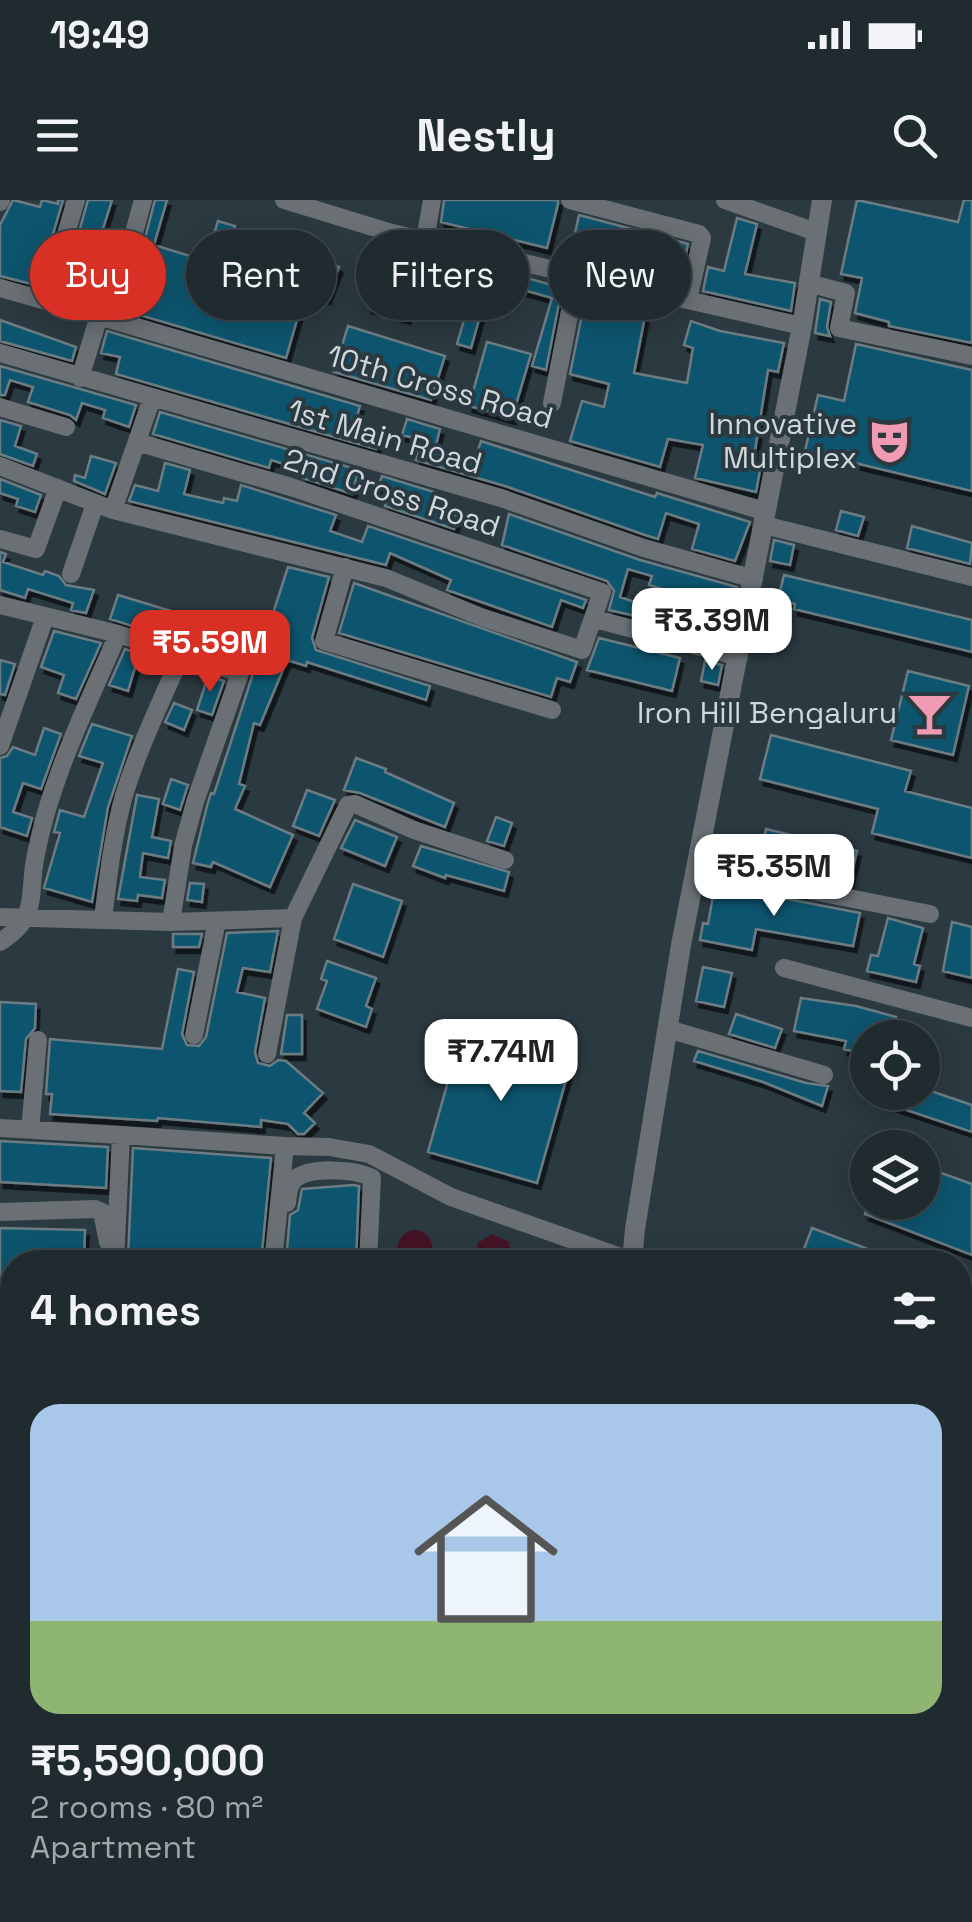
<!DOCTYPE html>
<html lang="en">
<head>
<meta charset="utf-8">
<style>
  :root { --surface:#202b30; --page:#283338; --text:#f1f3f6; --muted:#a2a7ab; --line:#3d474c; --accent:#d93025 }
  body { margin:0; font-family:"Space Grotesk",sans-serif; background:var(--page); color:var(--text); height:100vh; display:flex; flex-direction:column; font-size:38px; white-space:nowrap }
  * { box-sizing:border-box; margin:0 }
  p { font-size:32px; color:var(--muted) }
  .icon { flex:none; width:55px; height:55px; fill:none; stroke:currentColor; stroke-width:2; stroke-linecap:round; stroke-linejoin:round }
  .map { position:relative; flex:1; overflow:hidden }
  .drawer { position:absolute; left:0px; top:1050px; width:972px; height:672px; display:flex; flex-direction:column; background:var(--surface); border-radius:40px 40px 0 0; box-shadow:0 5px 25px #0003,0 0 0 2px var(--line) }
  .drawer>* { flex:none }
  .guide { position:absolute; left:30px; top:30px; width:912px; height:90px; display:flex; gap:20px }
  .fabs { position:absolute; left:850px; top:820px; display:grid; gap:20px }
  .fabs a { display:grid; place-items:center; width:90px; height:90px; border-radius:50%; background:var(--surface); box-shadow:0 5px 25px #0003,0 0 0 2px var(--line); font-size:50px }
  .price { position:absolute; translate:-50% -85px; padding:0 22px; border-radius:20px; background:#fff; color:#222; font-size:32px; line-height:65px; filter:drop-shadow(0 2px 5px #0008) }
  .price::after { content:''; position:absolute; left:50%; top:60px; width:30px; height:22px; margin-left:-15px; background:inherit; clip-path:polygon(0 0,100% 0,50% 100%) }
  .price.current { background:var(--accent); color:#fff }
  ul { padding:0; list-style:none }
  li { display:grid; align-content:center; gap:20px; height:530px; padding:0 30px }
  li span { display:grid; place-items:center; height:310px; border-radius:30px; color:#555 }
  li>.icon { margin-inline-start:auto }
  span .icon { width:180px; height:180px; fill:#fffc; stroke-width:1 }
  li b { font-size:42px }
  h2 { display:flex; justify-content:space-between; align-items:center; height:120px; padding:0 30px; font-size:42px }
  .tag { padding:0 35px; border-radius:45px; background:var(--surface); box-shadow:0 5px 25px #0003,0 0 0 2px var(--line); font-size:35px; line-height:90px }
  .tag.current { background:var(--accent); color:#fff }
  .status { display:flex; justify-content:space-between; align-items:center; height:70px; padding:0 50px; background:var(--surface); direction:ltr }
  .status svg { height:28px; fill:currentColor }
  header { display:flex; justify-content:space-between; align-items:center; height:130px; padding:0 30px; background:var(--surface); font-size:45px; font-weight:700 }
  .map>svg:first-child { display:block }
  .green { fill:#6e4551 }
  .water { fill:#451426 }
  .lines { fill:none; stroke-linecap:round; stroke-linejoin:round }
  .stream { stroke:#451426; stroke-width:5 }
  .building { fill:#0d556e; stroke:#6c7c83; stroke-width:2.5; filter:url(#shadow) }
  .minor { stroke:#6a7074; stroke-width:18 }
  .tertiary { stroke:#6a7074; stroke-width:20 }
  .trunk { stroke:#a4b4bb; stroke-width:28 }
  .rail-casing { stroke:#778388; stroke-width:9 }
  .rail { stroke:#2b3940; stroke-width:5; stroke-dasharray:15; stroke-linecap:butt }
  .labels { text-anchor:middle; stroke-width:8; stroke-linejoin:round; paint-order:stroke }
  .street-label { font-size:30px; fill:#cfd8dc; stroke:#2b3940 }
  .poi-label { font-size:30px; fill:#cfd8dc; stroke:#2b3940; text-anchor:end }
</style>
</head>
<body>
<div class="status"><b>19:49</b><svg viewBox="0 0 49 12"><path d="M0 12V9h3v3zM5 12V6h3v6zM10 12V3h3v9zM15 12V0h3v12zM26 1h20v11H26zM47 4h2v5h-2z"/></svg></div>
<header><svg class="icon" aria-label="menu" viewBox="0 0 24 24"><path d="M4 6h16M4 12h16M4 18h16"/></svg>Nestly<svg class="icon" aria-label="search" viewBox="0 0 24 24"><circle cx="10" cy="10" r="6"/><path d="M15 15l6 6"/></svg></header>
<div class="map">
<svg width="972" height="1722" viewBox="0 0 972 1722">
  <defs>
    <filter id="shadow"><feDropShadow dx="3.5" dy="6" stdDeviation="0" flood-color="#0009"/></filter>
  </defs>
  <rect width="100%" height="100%" fill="#2b3940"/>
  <path class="green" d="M179 1710H351L348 1722H211Z"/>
  <path class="water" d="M398 1047a17 17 0 1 1 34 0a17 17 0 1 1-34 0Z
    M492 1034 509 1042 511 1054 508 1062H479L476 1054 478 1043Z
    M117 1710H179L211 1722H66L77 1716Z
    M680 1710H894L922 1722H645Z"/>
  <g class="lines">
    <path class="stream" d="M0 1707 12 1709
      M20 1710 77 1718"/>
  </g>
  <path class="building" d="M13 0 40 7 42 0 58 4V0H63L46 58 48 69 56 73 51 89 0 76V25Z
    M88 0H112L90 70 70 64Z
    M155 0H167L154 45 206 61 218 21 235 26 216 88 299 113 286 158 126 111Z
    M444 0H558V4L547 48 441 22Z
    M857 0 958 22 964 0H972V143L889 126V122L855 113 862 78 841 74Z
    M579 15 688 44 680 81 570 56Z
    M737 18 757 24 745 74 795 83 791 111 703 91 708 67 724 71Z
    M308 55 339 67 327 98 295 85Z
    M480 66 493 70 471 148 457 144Z
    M502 71 562 88 546 170 532 166 552 98 499 83Z
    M377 74 417 85 407 118 368 107Z
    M591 92 618 99 616 105 646 111 634 173 687 183 693 148 684 145 691 121 720 131 784 143 778 172 768 170 753 263 761 265 756 292 695 278 703 245 668 239 660 267 570 241 582 201 604 207 609 184 570 174 586 95 590 97Z
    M820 99 831 102 827 127 830 136 815 133Z
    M0 120 76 147 72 161 0 141Z
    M348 126 445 156 431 200 334 172Z
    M107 131 360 206 354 226 381 234 376 249 116 174 120 157 101 153Z
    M487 142 531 154 512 218 469 206Z
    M856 144 972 170V291L805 251 818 195 844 201Z
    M0 166 136 205 129 227 103 218 105 210 82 203 76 220 70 215 28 202 33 187 10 180 5 195H0Z
    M160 212 359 270 352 294 303 278 305 270 271 260 269 268 153 234Z
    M407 219 440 229 435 249 474 262 481 241 655 297 657 293 750 322 735 361 692 349 699 324 666 313 658 339 648 336 505 286 416 260 423 240 402 235Z
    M0 220 21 226 15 246 37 254 33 266 0 254Z
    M91 256 116 263 105 294 74 281 75 275 85 278Z
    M165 263 190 270 184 294 223 303 224 298 237 301 241 285 336 315 330 331 362 342 368 326 586 400 583 408 561 400 552 427 447 390 451 380 390 353 386 365 129 301 135 285 158 291Z
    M382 276 434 292 430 304 459 316 454 329 385 306 390 291 378 287Z
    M0 279 41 295 35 312 16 306 18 299 0 293Z
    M841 311 864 317 858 336 836 330Z
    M509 314 640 360 737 387 730 413 701 405 702 401 649 385 652 376 628 369 620 397 652 408 649 419 609 410 614 391 607 381 502 345Z
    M912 326 972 343 970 364 907 348Z
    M774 340 794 345 790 365 770 361Z
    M0 352 6 354 3 362 43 375 45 371 59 376 66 385 94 390 86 413 71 410 73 403 28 389 25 398 0 390Z
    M288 367 329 377 312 438 316 450 430 486 426 500 307 462 306 466 287 460 260 525 254 523 239 584 245 586 235 609 293 635 270 687 213 662 211 667 193 663 207 606 211 593 214 594 252 477V469L256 466Z
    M784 375 972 420V452L794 409 795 404 778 400Z
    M354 383 577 462 570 482 557 478 551 497 339 433Z
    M118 395 234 430 225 455 110 419Z
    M54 431 101 443 76 499 58 493 64 475 41 467Z
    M599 438 680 458 672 491 587 470Z
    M125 449 139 454 128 491 109 485Z
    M0 460 15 464 5 495 0 494Z
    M705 461 722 465 718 485 701 481Z
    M908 471 969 486 953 555 891 540Z
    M208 476 224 481 212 515 197 510Z
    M174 503 192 510 184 530 165 522Z
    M92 524 132 536 108 607 92 702 44 688 60 633 54 632 60 610 84 617 103 563 79 556Z
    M44 528 61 534 41 589 23 583 13 612 32 618 27 636 0 627V558L7 556 13 547 35 555Z
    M771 535 911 571 905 591 972 608V658L872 633 878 609 760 579Z
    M356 558 386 569 385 572 454 603 445 627 360 593 344 590Z
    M171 579 188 585 180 610 163 604Z
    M307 590 335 600 319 636 293 626Z
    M137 595 159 599 152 637 171 641 168 658 143 653 140 677 165 680 162 698 138 695 137 701 118 699Z
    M496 617 512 623 504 646 487 641Z
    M355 620 397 637 385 666 341 648Z
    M766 629 857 651 849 685 757 667Z
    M421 646 509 672 504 691 446 675 445 678 413 666Z
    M190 683 204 684 202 702 187 700Z
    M353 684 402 701 383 757 334 739Z
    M715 685 860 713 853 746 756 729 752 750 700 740 703 723 708 724Z
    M888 718 923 728 914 764 920 766 916 782 867 771 871 755 878 756Z
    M952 722 972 727V778L943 771Z
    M278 731 270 772 243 768 237 792 265 798 255 852 258 863 270 866 278 860 286 861 323 893 304 913 315 923 304 934H298L288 924 261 920V927L158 918 157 921 50 914 52 894H46L50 839 162 849 178 769 194 772 182 834 187 845 199 846 206 837 227 733Z
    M173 734H202L199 747H173Z
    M327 761 376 778 366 806 372 809 366 827 317 809 327 781 321 779Z
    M703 767 732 773 724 807 696 801Z
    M801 798 856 806 896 817 891 838H868V855L844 849 846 841 794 831Z
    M0 802 36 804 35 828 26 839 21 892 0 891Z
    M736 814 782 829 775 848 729 834Z
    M287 815H302V854H281Z
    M464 825 573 855 537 983 428 952Z
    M698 851 806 883 828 886 822 906 763 882 694 861Z
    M922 888 972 905V932L862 895 922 892Z
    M0 941 108 947 106 988 0 982Z
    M133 948 271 958 261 1062H203L128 1057Z
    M922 966 972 984V1055L865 1014 870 1002H922Z
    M353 985 359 986 356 1062H286L290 1015 298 1010 302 989Z
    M0 1028 85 1030 84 1062H12V1112H0Z
    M812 1028 900 1061V1062H799Z
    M960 1083 972 1088V1154L962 1183Z
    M0 1254H12V1534H0Z
    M0 1562H12V1588L0 1584Z"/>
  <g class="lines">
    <path class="minor" d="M284 0 392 33 802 126
      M570 0 699 34 702 38 688 100
      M725 0 816 32
      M0 2 1 0
      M425 40 432 0
      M58 61 76 0
      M808 83 846 93 839 128 972 156
      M0 88 99 116 80 178
      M99 116 764 311
      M110 119 143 0
      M0 153 501 298 644 348 754 379
      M552 203 577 75
      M0 207 66 227
      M0 266 113 310 386 378 481 417 582 450 602 392 291 287 137 242
      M113 310 152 198
      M764 325 972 377
      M0 339 36 349 58 288
      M345 367 324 441 552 510
      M71 374 95 304
      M0 405 118 434 240 473 195 602 183 646 171 722
      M595 419 739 457
      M0 546 45 417
      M696 668 930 714
      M0 717 171 722 293 718
      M103 719C108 677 113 635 124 595 139 547 161 502 181 456
      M0 742C41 716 27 696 36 654 51 577 87 506 118 434
      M784 768 972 818
      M668 829 824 875
      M194 835 217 721
      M267 854 293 718 348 605 355 604 414 630 505 660
      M0 928 121 935 115 1062
      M30 930 38 840
      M121 935 285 946
      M287 1003C288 995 288 986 294 980 309 966 355 969 372 978L368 1062
      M0 1012 95 1009 102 1012 108 1042
      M273 1062 285 946 329 947 369 954 451 997 632 1061
      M0 1126 12 1125
      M0 1220 12 1215
      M0 1236 12 1231
      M0 1549 12 1550"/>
    <path class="tertiary" d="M637 1062 632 1061 635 1029 681 745 802 126 822 0
      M960 1248 972 1253
      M960 1321 972 1284
      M960 1578 972 1545
      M831 1722 835 1710
      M904 1722 908 1710"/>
    <path class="trunk" d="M960 1406 972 1372
      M960 1505 972 1467
      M859 1722 863 1710
      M887 1722 892 1710"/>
    <defs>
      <path id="rail" d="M960 1420 972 1384
        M960 1455 972 1419
        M860 1722 864 1710"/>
    </defs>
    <use href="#rail" class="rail-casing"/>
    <use href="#rail" class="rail"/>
  </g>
  <defs>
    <symbol id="theatre-bare" viewBox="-9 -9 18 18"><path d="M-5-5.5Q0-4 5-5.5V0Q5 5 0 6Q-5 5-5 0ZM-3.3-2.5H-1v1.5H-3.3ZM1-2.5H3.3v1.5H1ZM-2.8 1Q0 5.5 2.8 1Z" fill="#f19ab3" stroke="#2b3940" stroke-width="2.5" paint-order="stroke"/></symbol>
    <symbol id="bar-bare" viewBox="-9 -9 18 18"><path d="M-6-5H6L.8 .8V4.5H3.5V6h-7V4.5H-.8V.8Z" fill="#f19ab3" stroke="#2b3940" stroke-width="2.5" paint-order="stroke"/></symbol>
  </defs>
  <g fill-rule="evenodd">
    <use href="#theatre-bare" x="858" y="210" width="63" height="63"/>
    <use href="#bar-bare" x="898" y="482" width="63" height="63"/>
  </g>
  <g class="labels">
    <g class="street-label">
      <text transform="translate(440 187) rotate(16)" y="10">10th Cross Road</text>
      <text transform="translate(385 237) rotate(16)" y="10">1st Main Road</text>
      <text transform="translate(392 293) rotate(18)" y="10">2nd Cross Road</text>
    </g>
    <g class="poi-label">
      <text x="857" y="234">Innovative<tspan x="857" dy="34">Multiplex</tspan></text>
      <text x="897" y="523">Iron Hill Bengaluru</text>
    </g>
  </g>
</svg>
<div class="fabs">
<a><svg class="icon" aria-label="locate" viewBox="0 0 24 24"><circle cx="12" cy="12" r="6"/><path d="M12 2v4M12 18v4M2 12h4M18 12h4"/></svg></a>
<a><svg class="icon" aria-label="layers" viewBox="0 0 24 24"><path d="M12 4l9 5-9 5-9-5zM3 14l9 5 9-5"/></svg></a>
</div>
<b class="price" style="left:712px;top:473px">₹3.39M</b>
<b class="price current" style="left:210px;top:495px">₹5.59M</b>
<b class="price" style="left:774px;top:719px">₹5.35M</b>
<b class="price" style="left:501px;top:904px">₹7.74M</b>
<div class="guide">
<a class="tag current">Buy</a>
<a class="tag">Rent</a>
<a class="tag">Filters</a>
<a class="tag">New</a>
</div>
<section class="drawer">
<h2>4 homes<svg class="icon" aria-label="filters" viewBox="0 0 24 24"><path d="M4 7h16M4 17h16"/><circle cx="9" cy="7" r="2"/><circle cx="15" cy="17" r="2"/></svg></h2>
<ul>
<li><span style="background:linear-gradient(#a9c7e8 70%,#8fb573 0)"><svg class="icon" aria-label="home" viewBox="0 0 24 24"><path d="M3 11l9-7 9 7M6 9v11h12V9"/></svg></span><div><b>₹5,590,000</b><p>2 rooms · 80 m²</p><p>Apartment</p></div></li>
</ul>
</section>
</div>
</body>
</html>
